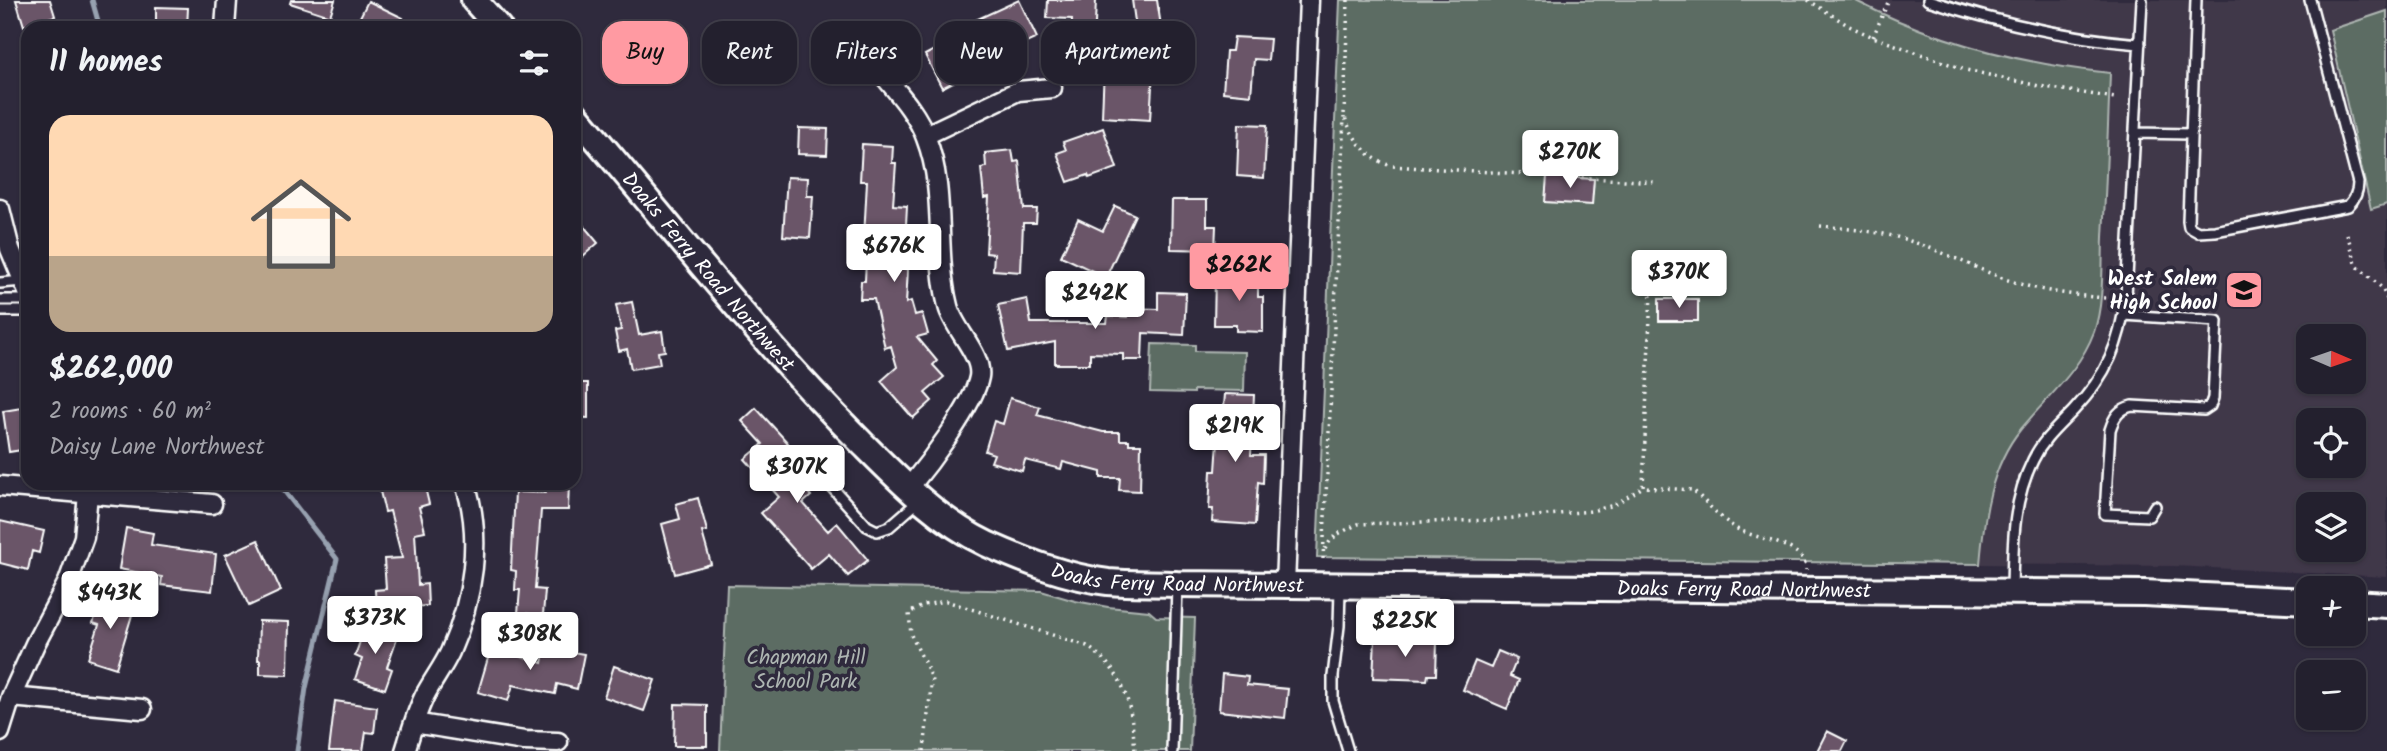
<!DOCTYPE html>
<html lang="en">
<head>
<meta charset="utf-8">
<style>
  :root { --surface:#23202e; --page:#2b2836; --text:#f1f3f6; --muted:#a3a3aa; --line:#403e4a; --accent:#ff9aa2 }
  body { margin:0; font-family:Kalam,sans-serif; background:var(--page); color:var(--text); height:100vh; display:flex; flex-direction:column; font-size:26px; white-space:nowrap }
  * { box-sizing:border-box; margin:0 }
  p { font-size:23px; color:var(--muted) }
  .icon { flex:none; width:38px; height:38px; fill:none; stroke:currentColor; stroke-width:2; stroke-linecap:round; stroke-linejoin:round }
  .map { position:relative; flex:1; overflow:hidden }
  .sheet { position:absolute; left:21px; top:21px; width:560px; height:469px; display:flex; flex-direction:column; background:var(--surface); border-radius:21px; box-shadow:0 2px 5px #0004,0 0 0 2px var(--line) }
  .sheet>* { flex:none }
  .hud { position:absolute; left:602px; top:21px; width:665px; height:63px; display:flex; gap:14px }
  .needle { width:46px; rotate:92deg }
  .tools { position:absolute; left:2296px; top:324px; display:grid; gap:14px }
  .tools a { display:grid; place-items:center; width:70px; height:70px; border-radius:14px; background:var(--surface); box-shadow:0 2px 5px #0004,0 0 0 2px var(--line); font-size:35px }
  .price { position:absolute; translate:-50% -60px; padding:0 16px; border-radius:7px; background:#fff; color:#222; font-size:23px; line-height:46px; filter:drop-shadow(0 2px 4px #0008) }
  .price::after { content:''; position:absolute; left:50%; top:42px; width:21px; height:16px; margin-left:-10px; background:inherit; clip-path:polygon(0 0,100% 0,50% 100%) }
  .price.current { background:var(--accent); color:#111 }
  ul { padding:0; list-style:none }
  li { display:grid; align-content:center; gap:14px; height:371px; padding:0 28px }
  li span { display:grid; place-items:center; height:217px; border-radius:21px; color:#555 }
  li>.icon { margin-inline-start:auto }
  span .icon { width:126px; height:126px; fill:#fffc; stroke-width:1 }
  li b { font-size:30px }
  h2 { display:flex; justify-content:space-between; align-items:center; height:84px; padding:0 28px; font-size:30px }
  .chip { padding:0 24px; border-radius:21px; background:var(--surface); box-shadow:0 2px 5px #0004,0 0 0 2px var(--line); font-size:24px; line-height:63px }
  .chip.current { background:var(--accent); color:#111 }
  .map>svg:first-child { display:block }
  .built { fill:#41374a; fill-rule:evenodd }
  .green { fill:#5c6c64; stroke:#aeb6b2; stroke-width:2 }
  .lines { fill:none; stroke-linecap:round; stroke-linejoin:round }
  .stream { stroke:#97a1b0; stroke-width:5 }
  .building { fill:#6a5468; stroke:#fff; stroke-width:2 }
  .service-casing { stroke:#fff; stroke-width:14 }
  .minor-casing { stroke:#fff; stroke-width:23 }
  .secondary-casing { stroke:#fff; stroke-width:30 }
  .path { stroke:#fff; stroke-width:3.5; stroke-dasharray:2 5; stroke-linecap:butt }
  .service { stroke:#2f2a3d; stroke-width:9 }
  .minor { stroke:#2f2a3d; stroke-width:18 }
  .secondary { stroke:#2f2a3d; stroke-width:24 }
  .labels { text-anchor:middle; stroke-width:7; stroke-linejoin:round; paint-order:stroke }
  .street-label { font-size:21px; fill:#fff; stroke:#2f2a3d }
  .poi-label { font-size:21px; font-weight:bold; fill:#fff; stroke:#2f2a3d; text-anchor:end }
  .park-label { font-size:21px; fill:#aeb6b2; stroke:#2f2a3d }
</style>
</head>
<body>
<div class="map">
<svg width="2387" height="751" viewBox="0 0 2387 751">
  <rect width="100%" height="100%" fill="#2f2a3d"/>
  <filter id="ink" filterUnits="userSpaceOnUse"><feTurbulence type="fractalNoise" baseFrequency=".0143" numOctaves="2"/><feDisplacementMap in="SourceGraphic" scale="14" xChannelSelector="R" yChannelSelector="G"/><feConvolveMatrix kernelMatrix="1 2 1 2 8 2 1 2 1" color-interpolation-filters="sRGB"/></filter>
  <g filter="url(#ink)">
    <path class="built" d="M1854 0H2387V577L2174 566 1980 564 1983 529 1989 502 1994 477 2004 456 2020 431 2075 370 2095 330 2102 275 2110 73 2021 61 1975 49 1892 20ZM2308 336H2354V382H2308ZM2308 420H2354V466H2308ZM2308 504H2354V550H2308Z"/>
    <path class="green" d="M1340 0H1854C1935 42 2020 64 2110 73 2108 128 2106 182 2103 237 2102 268 2104 303 2094 332 2079 372 2047 397 2021 429 1990 467 1984 517 1980 564L1317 557Z
      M2387 11V204L2371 209 2330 30Z
      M1152 344 1195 345V351L1245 352 1244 391 1194 390V393L1150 392Z
      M727 585 1041 591 1075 601 1108 607 1149 611 1156 617 1195 618 1190 751H720Z"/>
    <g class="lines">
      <path class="stream" d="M92 0 100 28
        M278 483 337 559 306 688 297 751"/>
    </g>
    <path class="building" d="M16 0H50L55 16 24 26Z
      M291 0H335L330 16 290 3Z
      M1019 0 1037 38 980 64 982 67 942 88 925 55 972 30 969 23Z
      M1048 0H1096L1094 47 1071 46 1072 19 1047 18Z
      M1132 0H1157L1161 26 1136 29Z
      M368 1 403 18 398 28H368L357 23Z
      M156 7 188 8 187 28H156Z
      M1234 37 1270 39 1268 60 1254 59 1251 95 1223 92 1226 51H1232Z
      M1104 67 1153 70 1150 120 1102 117Z
      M1239 124 1267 125 1264 178 1237 176Z
      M799 128 828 129 827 155 798 154Z
      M1103 128 1117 168 1089 178 1088 175 1068 182 1057 153 1066 150 1063 142Z
      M862 144 893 146 892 163H896L893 205 907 206 906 225H901L900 253 905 254V269H908L906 303 911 301 915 315 922 313 928 334 917 337 937 361 933 365 944 377 925 393 932 401 913 418 881 381 897 367 891 346 885 348 874 299H860L861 281H865L867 238H864L867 181H860Z
      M1012 150 1014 162 1019 161 1024 209H1037L1036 223H1023L1021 272 993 270 994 254 986 253 989 197 984 198 981 168 986 167 985 153Z
      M1547 176 1594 179 1592 205 1545 202Z
      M787 177 808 178 807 196H813L810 238 783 236Z
      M1172 200H1207V226H1216L1215 250 1171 249Z
      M1115 206 1135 215 1107 275H1101L1061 256 1078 219 1103 231Z
      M574 214 598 243 574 264Z
      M1215 276 1258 277V297H1263V332L1236 331V325H1214Z
      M1158 292 1186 293 1184 335 1143 333 1142 360H1123V354L1090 353V364H1055V342L1008 351 998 305 1027 299 1031 323H1107L1108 316 1127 317 1128 308 1158 309Z
      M1659 299H1698V321H1659Z
      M632 302 639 335 662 331 665 351 658 352 660 364 631 369 627 349 619 351 615 331 621 330 616 305Z
      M574 383H588V418L574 417Z
      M1225 394 1254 395 1251 455H1264L1263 483 1258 482 1255 525 1212 522 1213 509H1209L1211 471H1216L1218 441H1211L1212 418 1223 419Z
      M1010 398 1040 407 1037 415 1103 432H1120V440H1129V444H1141L1140 491 1119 490 1120 478H1101V472L1063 462 1061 469 1025 460 1022 471 991 462 994 454 985 451 994 421 1003 424Z
      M28 407V449L9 452 3 411Z
      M756 408 788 443 775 455 811 496 803 503 828 531 837 523 868 560 848 576 829 554 811 569 761 513 779 497 745 459 763 444 742 421Z
      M378 483H424L429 504 419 507 425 531 415 533 418 585 427 584 428 606 376 609 375 590 386 589 384 559 402 558 390 511 385 512Z
      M545 483H569L568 510H541L535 589 545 590 543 615 518 613 520 590H515L516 571 511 570 515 492 545 493Z
      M698 498 707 531 702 532 711 564 675 574 662 524 680 519 676 504Z
      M0 521 44 531 39 553 32 551 28 570 0 563Z
      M126 528 153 533 151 545 216 554 212 591 161 585 162 577 119 569Z
      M258 540 281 591 249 606 225 555Z
      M105 592 126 598 122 612 132 615 116 668 88 659 99 625 93 623Z
      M259 621 289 622 288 675 260 674V660H258Z
      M366 624 398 635 387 667 392 669 385 689 355 679 362 659 355 656Z
      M1375 639 1437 641 1436 675H1428L1427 680 1373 678Z
      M545 647 584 654 577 689 557 684 555 694 513 685 508 701 478 692 491 648 542 663Z
      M1498 651 1517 659 1510 676 1519 680 1507 709 1463 690 1475 661 1491 668Z
      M614 666 655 680 644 711 604 697Z
      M1222 674 1248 677 1247 685 1288 689 1285 718 1219 711Z
      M335 701 377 707 374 733 366 732 363 751H329Z
      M675 704 707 705V746H674Z
      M1827 731 1847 741 1842 751H1817Z"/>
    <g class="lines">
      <defs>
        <path id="service" d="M1928 0C1999 23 2065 38 2140 44
          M2196 0 2188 221 2189 227 2198 232 2215 231 2348 206C2355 199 2358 192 2358 183L2310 0
          M2135 133 2190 134
          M0 283 23 281
          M0 300H28
          M0 311H28
          M2123 315 2217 321 2213 398 2210 406 2204 410 2132 406C2119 409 2114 417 2110 430L2105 514 2149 516 2155 506
          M799 451 867 526 877 531 889 527 920 500
          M1340 588 1339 626 1333 676V701L1348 751
          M2012 591C2013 545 2012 502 2033 460 2043 439 2059 426 2074 410 2107 375 2120 344 2126 296L2142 0
          M1172 751 1177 586"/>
        <path id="minor" d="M225 28 227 0
          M885 77C900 95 918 115 926 138 947 192 934 250 948 306 953 328 983 355 979 377 974 405 927 466 908 489
          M926 135 1018 91 1052 88
          M0 209 10 249 28 292
          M0 486 212 504
          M1285 585 1309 0
          M11 697 142 709
          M414 723 524 741 558 742
          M0 732 11 697 35 644 68 582 84 537 89 483
          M405 751C411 732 416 713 425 695 433 680 443 667 450 652 473 600 483 538 465 483"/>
        <g id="secondary">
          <path d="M474 0 499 28"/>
          <path id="s1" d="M574 113C669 223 757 338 860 441 898 479 938 521 987 544 1025 561 1066 577 1108 582 1131 584 1154 583 1177 584L2144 593 2308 601"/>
          <path d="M2354 603 2387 605"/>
        </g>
      </defs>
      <use href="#service" class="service-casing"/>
      <use href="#minor" class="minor-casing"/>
      <use href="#secondary" class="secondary-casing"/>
      <path class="path" d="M1348 0 1344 115C1353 139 1365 157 1391 166L1657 182
        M1808 0 1849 26 1873 37 1966 70 2039 86 2115 98
        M1873 37 1889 0
        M1820 226C1850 229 1881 231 1910 241 1939 250 1966 264 1995 275 2030 290 2068 295 2106 298
        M2347 234 2357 266 2382 288 2387 299
        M1652 267 1643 487 1693 490C1706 502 1719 517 1734 527 1753 540 1806 542 1806 570
        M1325 549 1330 541 1338 534 1358 524 1491 520 1592 511 1614 505 1643 487
        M1323 559 1344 117
        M924 751 932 678 911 635 909 613 924 605 946 601 1087 646C1127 674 1131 704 1135 751"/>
      <use href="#service" class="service"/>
      <use href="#minor" class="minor"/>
      <use href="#secondary" class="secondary"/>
    </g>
  </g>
  <defs>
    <symbol id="school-square" viewBox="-11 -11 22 22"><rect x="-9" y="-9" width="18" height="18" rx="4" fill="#ff9aa2" stroke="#2f2a3d"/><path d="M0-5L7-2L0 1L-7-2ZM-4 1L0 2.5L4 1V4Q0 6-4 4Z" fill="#111"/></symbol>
  </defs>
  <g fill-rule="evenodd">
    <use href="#school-square" x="2222" y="268" width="44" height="44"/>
  </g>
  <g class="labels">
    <g class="street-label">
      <text dy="7" stroke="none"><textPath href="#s1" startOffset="208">Doaks Ferry Road Northwest</textPath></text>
      <text dy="7" stroke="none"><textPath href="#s1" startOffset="796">Doaks Ferry Road Northwest</textPath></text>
      <text dy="7" stroke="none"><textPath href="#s1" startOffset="1363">Doaks Ferry Road Northwest</textPath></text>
    </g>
    <g class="poi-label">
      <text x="2217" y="285">West Salem<tspan x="2217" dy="24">High School</tspan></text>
    </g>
    <g class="park-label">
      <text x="806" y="664">Chapman Hill<tspan x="806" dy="24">School Park</tspan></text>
    </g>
  </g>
</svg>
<div class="tools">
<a><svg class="needle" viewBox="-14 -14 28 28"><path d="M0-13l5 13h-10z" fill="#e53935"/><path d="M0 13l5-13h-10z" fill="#a3a3aa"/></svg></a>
<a><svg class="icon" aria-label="locate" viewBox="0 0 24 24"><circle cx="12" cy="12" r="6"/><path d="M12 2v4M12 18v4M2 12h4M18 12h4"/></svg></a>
<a><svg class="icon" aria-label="layers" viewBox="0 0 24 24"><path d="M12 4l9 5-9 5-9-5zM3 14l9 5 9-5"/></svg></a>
<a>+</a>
<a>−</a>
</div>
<b class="price" style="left:1570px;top:190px">$270K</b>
<b class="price" style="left:894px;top:284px">$676K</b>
<b class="price current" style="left:1239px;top:303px">$262K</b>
<b class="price" style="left:1679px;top:310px">$370K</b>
<b class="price" style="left:1095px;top:331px">$242K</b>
<b class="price" style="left:1235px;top:464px">$219K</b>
<b class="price" style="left:797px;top:505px">$307K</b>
<b class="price" style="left:110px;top:631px">$443K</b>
<b class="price" style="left:375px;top:656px">$373K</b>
<b class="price" style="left:1405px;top:659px">$225K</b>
<b class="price" style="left:530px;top:672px">$308K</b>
<div class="hud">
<a class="chip current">Buy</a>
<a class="chip">Rent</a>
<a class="chip">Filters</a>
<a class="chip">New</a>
<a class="chip">Apartment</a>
</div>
<section class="sheet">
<h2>11 homes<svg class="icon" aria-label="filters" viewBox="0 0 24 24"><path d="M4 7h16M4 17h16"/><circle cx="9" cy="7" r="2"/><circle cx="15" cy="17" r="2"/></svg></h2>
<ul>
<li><span style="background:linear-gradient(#ffd9b3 65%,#b9a48a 0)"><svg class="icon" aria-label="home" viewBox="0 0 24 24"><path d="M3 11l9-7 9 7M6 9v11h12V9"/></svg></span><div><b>$262,000</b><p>2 rooms · 60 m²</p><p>Daisy Lane Northwest</p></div></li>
</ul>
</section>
</div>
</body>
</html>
